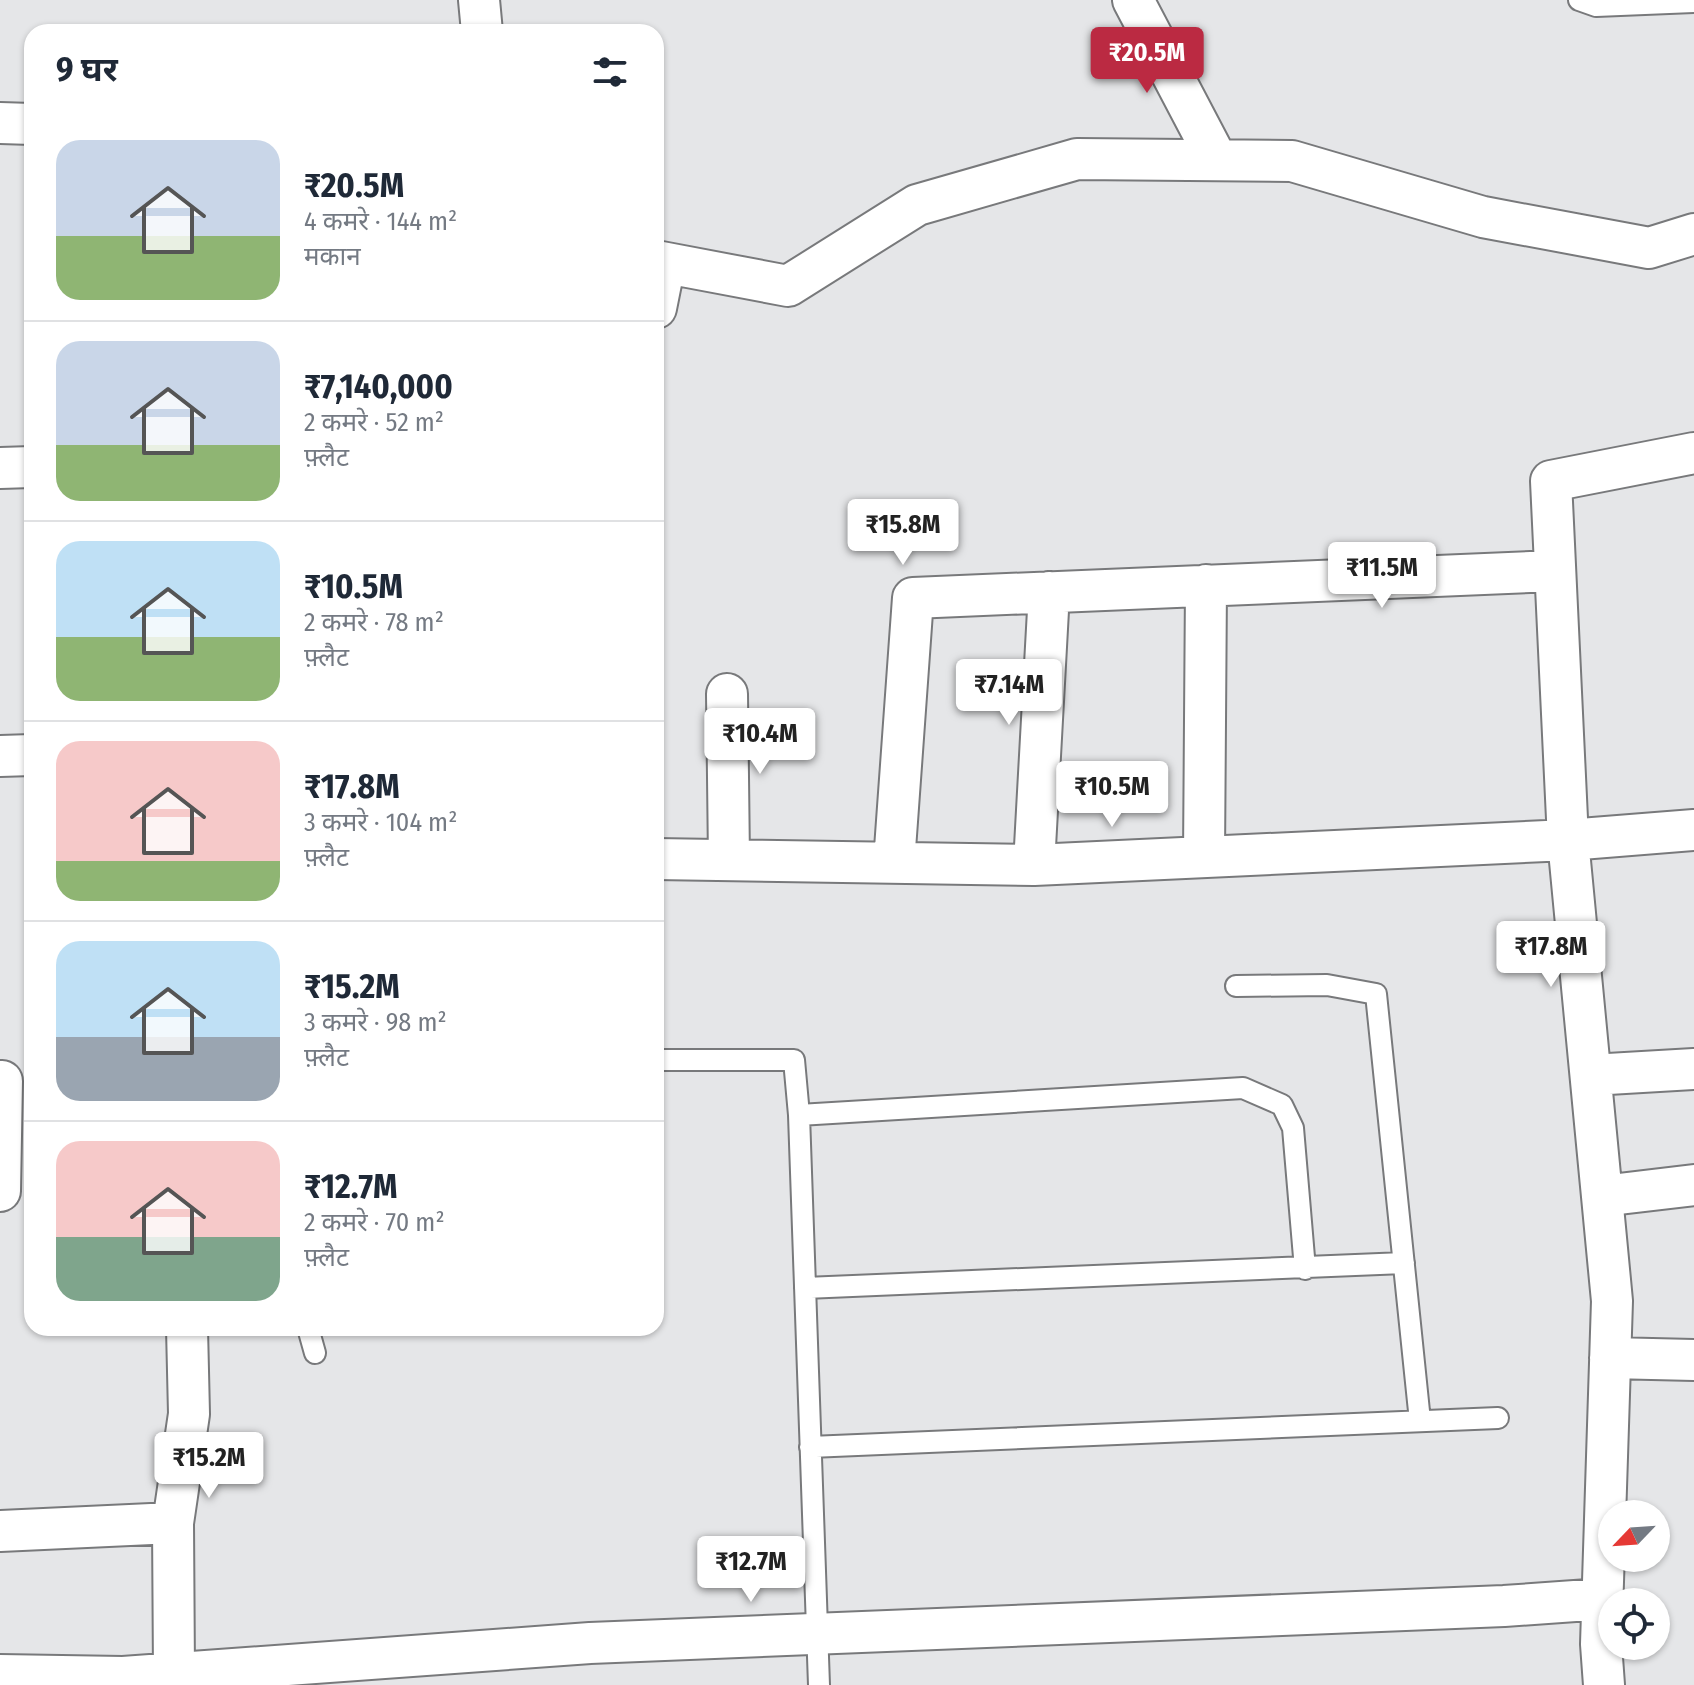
<!DOCTYPE html>
<html lang="hi">
<head>
<meta charset="utf-8">
<style>
  :root { --surface:#fff; --page:#f2f2f3; --text:#1f2937; --muted:#747a83; --line:#e0e1e3; --accent:#bb2a42 }
  body { margin:0; font-family:"Fira Sans Condensed","Noto Sans Devanagari",sans-serif; background:var(--page); color:var(--text); height:100vh; display:flex; flex-direction:column; font-size:30px; white-space:nowrap }
  * { box-sizing:border-box; margin:0 }
  p { font-size:26px; color:var(--muted) }
  .icon { flex:none; width:44px; height:44px; fill:none; stroke:currentColor; stroke-width:2; stroke-linecap:round; stroke-linejoin:round }
  .map { position:relative; flex:1; overflow:hidden }
  .details { position:absolute; left:24px; top:24px; width:640px; height:1312px; display:flex; flex-direction:column; background:var(--surface); border-radius:24px; box-shadow:0 2px 6px #0004 }
  .details>* { flex:none }
  .needle { width:52px; rotate:245deg }
  .fabs { position:absolute; left:1598px; top:1500px; display:grid; gap:16px }
  .fabs a { display:grid; place-items:center; width:72px; height:72px; border-radius:50%; background:var(--surface); box-shadow:0 2px 6px #0004; font-size:40px }
  .price { position:absolute; translate:-50% -68px; padding:0 18px; border-radius:8px; background:#fff; color:#222; font-size:26px; line-height:52px; filter:drop-shadow(0 2px 4px #0008) }
  .price::after { content:''; position:absolute; left:50%; top:48px; width:24px; height:18px; margin-left:-12px; background:inherit; clip-path:polygon(0 0,100% 0,50% 100%) }
  .price.active { background:var(--accent); color:#fff }
  ul { padding:0; list-style:none }
  li { display:flex; align-items:center; gap:24px; height:200px; padding:0 32px }
  li+li { border-top:2px solid var(--line) }
  li span { display:grid; place-items:center; flex:none; width:224px; height:160px; border-radius:24px; color:#555 }
  li>.icon { margin-inline-start:auto }
  span .icon { width:96px; height:96px; fill:#fffc; stroke-width:1 }
  li b { font-size:34px }
  h2 { display:flex; justify-content:space-between; align-items:center; height:96px; padding:0 32px; font-size:34px }
  .map>svg:first-child { display:block }
  .lines { fill:none; stroke-linecap:round; stroke-linejoin:round }
  .service-casing { stroke:#78797b; stroke-width:24 }
  .minor-casing { stroke:#78797b; stroke-width:44 }
  .service { stroke:#fff; stroke-width:20 }
  .minor { stroke:#fff; stroke-width:40 }
</style>
</head>
<body>
<div class="map">
<svg width="1694" height="1685" viewBox="0 0 1694 1685">
  <rect width="100%" height="100%" fill="#e5e6e8"/>
  <g class="lines">
    <defs>
      <path id="service" d="M1579 0 1596 6 1694 2
        M1236 986 1327 985 1376 994 1420 1421
        M656 1060H794L799 1115 819 1685
        M799 1115 1243 1088 1282 1105 1293 1128 1305 1269
        M805 1288 1404 1263
        M308 1328 315 1353
        M810 1447 1498 1418"/>
      <path id="minor" d="M479 0 482 32
        M1133 0 1217 160
        M0 123 32 124
        M656 261 788 286 917 205 1077 159 1292 161 1483 217 1649 248 1694 234
        M656 308 665 263
        M0 468 32 467
        M727 694 729 860
        M0 756 32 755
        M1204 857 1206 585
        M656 859 1034 865 1568 840 1694 830
        M894 863 913 598 1555 571
        M1034 865 1049 592
        M1591 1075 1694 1069
        M0 1191 2 1081
        M1602 1196 1694 1185
        M1610 1358 1694 1360
        M0 1531 173 1523
        M174 1673 173 1523 189 1414 187 1328
        M0 1675 123 1677 590 1643 1504 1606 1603 1599
        M1604 1685 1601 1644 1612 1301 1568 840 1551 481 1694 453"/>
    </defs>
    <use href="#service" class="service-casing"/>
    <use href="#minor" class="minor-casing"/>
    <use href="#service" class="service"/>
    <use href="#minor" class="minor"/>
  </g>
</svg>
<div class="fabs">
<a><svg class="needle" viewBox="-14 -14 28 28"><path d="M0-13l5 13h-10z" fill="#e53935"/><path d="M0 13l5-13h-10z" fill="#747a83"/></svg></a>
<a><svg class="icon" aria-label="locate" viewBox="0 0 24 24"><circle cx="12" cy="12" r="6"/><path d="M12 2v4M12 18v4M2 12h4M18 12h4"/></svg></a>
</div>
<b class="price active" style="left:1147px;top:95px">₹20.5M</b>
<b class="price" style="left:903px;top:567px">₹15.8M</b>
<b class="price" style="left:1382px;top:610px">₹11.5M</b>
<b class="price" style="left:1009px;top:727px">₹7.14M</b>
<b class="price" style="left:760px;top:776px">₹10.4M</b>
<b class="price" style="left:1112px;top:829px">₹10.5M</b>
<b class="price" style="left:1551px;top:989px">₹17.8M</b>
<b class="price" style="left:209px;top:1500px">₹15.2M</b>
<b class="price" style="left:751px;top:1604px">₹12.7M</b>
<section class="details">
<h2>9 घर<svg class="icon" aria-label="filters" viewBox="0 0 24 24"><path d="M4 7h16M4 17h16"/><circle cx="9" cy="7" r="2"/><circle cx="15" cy="17" r="2"/></svg></h2>
<ul>
<li><span style="background:linear-gradient(#c9d6e8 60%,#8fb573 0)"><svg class="icon" aria-label="home" viewBox="0 0 24 24"><path d="M3 11l9-7 9 7M6 9v11h12V9"/></svg></span><div><b>₹20.5M</b><p>4 कमरे · 144 m²</p><p>मकान</p></div></li>
<li><span style="background:linear-gradient(#c9d6e8 65%,#8fb573 0)"><svg class="icon" aria-label="home" viewBox="0 0 24 24"><path d="M3 11l9-7 9 7M6 9v11h12V9"/></svg></span><div><b>₹7,140,000</b><p>2 कमरे · 52 m²</p><p>फ़्लैट</p></div></li>
<li><span style="background:linear-gradient(#bfe0f5 60%,#8fb573 0)"><svg class="icon" aria-label="home" viewBox="0 0 24 24"><path d="M3 11l9-7 9 7M6 9v11h12V9"/></svg></span><div><b>₹10.5M</b><p>2 कमरे · 78 m²</p><p>फ़्लैट</p></div></li>
<li><span style="background:linear-gradient(#f6c9c9 75%,#8fb573 0)"><svg class="icon" aria-label="home" viewBox="0 0 24 24"><path d="M3 11l9-7 9 7M6 9v11h12V9"/></svg></span><div><b>₹17.8M</b><p>3 कमरे · 104 m²</p><p>फ़्लैट</p></div></li>
<li><span style="background:linear-gradient(#bfe0f5 60%,#9aa5b1 0)"><svg class="icon" aria-label="home" viewBox="0 0 24 24"><path d="M3 11l9-7 9 7M6 9v11h12V9"/></svg></span><div><b>₹15.2M</b><p>3 कमरे · 98 m²</p><p>फ़्लैट</p></div></li>
<li><span style="background:linear-gradient(#f6c9c9 60%,#7fa58c 0)"><svg class="icon" aria-label="home" viewBox="0 0 24 24"><path d="M3 11l9-7 9 7M6 9v11h12V9"/></svg></span><div><b>₹12.7M</b><p>2 कमरे · 70 m²</p><p>फ़्लैट</p></div></li>
</ul>
</section>
</div>
</body>
</html>
